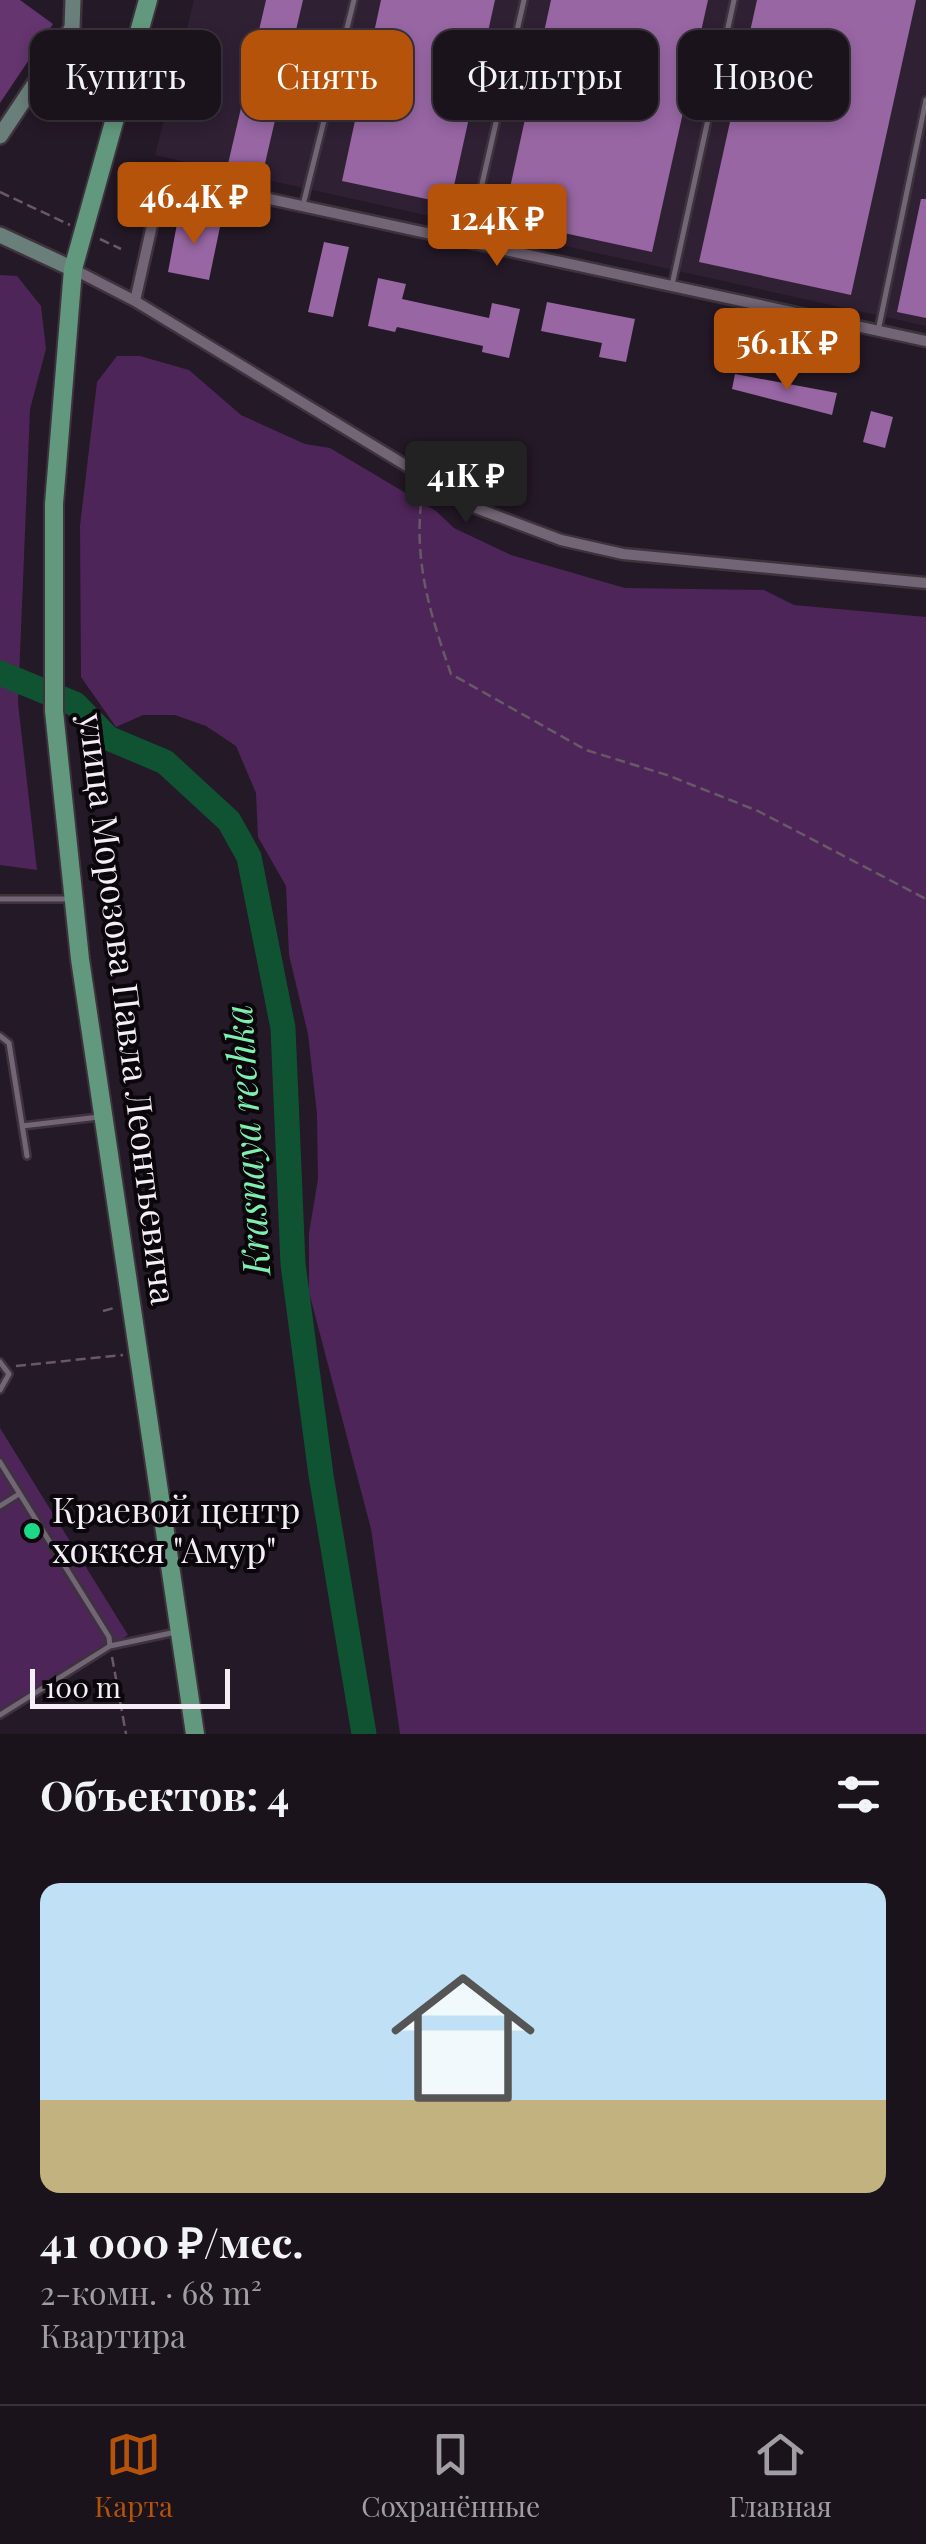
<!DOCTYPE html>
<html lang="ru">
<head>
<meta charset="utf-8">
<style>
  :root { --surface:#1b131c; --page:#241c25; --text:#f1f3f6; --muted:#a09ea3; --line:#39323b; --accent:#b45309 }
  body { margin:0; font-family:"Playfair Display",serif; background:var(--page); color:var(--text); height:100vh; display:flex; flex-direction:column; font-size:38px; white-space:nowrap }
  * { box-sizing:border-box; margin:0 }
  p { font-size:32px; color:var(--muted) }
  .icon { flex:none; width:55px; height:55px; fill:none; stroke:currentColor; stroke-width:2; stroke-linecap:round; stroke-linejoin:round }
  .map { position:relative; height:1734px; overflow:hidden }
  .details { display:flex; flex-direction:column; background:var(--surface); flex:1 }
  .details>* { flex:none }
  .top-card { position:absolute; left:30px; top:30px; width:868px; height:90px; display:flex; gap:20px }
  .scale { position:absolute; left:30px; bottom:25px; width:200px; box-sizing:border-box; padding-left:10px; border:5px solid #f6eef7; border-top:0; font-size:28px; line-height:35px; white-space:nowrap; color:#f6eef7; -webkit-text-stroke:8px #0a060b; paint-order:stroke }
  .price { position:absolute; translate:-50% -85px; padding:0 22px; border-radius:10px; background:var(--accent); color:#fff; font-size:32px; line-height:65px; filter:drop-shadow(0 2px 5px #0008) }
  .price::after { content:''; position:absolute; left:50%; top:60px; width:30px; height:22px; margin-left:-15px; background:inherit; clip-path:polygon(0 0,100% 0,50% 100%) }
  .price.active { background:#222; color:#fff }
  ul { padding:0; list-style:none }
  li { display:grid; align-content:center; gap:20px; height:530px; padding:0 40px }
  li span { display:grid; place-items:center; height:310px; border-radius:20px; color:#555 }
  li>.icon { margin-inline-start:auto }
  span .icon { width:180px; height:180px; fill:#fffc; stroke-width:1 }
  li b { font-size:42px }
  h2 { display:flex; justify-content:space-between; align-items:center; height:120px; padding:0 40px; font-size:42px }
  .pill { padding:0 35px; border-radius:20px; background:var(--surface); box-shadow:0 5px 15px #0003,0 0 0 2px var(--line); font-size:35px; line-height:90px }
  .pill.active { background:var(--accent); color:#fff }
  .dock { display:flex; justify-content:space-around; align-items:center; height:140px; border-top:2px solid var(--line); background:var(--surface); font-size:28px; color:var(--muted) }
  .dock a { display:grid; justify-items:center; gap:5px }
  .dock .active { color:var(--accent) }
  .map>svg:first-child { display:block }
  .built { fill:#2f2033 }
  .green { fill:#4e2558 }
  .forest { fill:#64356f }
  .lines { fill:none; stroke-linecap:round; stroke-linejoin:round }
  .river { stroke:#0f5333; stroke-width:25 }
  .building { fill:#9766a3 }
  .lane-casing { stroke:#3c333d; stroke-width:10 }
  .street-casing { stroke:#3c333d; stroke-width:15 }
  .secondary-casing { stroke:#3c333d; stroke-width:20 }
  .primary-casing { stroke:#3c333d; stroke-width:22 }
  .path { stroke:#655a66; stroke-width:2.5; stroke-dasharray:10 5; stroke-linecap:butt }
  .lane { stroke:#726575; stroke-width:5 }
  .street { stroke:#726575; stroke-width:10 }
  .secondary { stroke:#6a7e7a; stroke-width:15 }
  .primary { stroke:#62987e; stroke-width:18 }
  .poi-dot { fill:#1cd988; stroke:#0a060b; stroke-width:4 }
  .labels { text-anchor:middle; stroke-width:8; stroke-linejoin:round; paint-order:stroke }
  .street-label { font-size:35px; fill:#f6eef7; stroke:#0a060b }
  .poi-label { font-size:35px; fill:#f6eef7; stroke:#0a060b; text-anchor:start }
  .water-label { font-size:38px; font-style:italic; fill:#7fefb0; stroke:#0a060b }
</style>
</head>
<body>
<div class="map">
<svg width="926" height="1734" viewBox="0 0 926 1734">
  <rect width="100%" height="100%" fill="#241926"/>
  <path class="built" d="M194 0H926V326L155 155Z"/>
  <path class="green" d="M0 275 17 276 41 306 46 349 30 409 18 703 37 870 0 865Z
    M117 356H140L189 370 241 415 305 444 330 448 436 511 454 528 511 555 625 588 764 590 794 605 926 617V1734H400L371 1529 309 1292V1233L318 1179 317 1114 308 1034 289 955 286 886 258 837 256 793 236 746 206 726 175 715H143L116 727 81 677 80 526 97 382Z
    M0 1428 128 1635 0 1715Z"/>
  <path class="forest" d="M0 0H20L53 24 0 103Z"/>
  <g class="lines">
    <path class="river" d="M0 673 75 704 108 738 165 762 229 821 249 857 283 1028 293 1264 321 1475 364 1734"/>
  </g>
  <path class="building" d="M266 0H303L263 172 228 164Z
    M381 0H495L450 204 342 181Z
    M551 0H708L652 252 503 220Z
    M757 0H916L851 295 699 262Z
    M921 199H926V318L897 312Z
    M179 213 221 222 209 280 168 272Z
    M324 242 349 247 333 317 308 312Z
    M378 278 406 284 402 299 489 318 492 303 520 309 509 358 482 352 483 346 397 327 395 332 368 326Z
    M547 302 635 319 626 362 599 357 602 343 541 331Z
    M735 374 837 393 832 415 732 389Z
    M871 411 893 417 885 448 863 442Z"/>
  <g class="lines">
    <defs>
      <path id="lane" d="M303 205 354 0
        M469 241 524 0
        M672 285 734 0
        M878 331 926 100
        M0 899H67
        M0 1036 9 1043 27 1156
        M22 1126 99 1117
        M0 1362 9 1374 0 1390
        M0 1462 109 1637 110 1646
        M0 1506 19 1494
        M0 1715 110 1646 176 1632"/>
      <path id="street" d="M73 269 135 301 476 508 561 540 623 554 926 583
        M135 301 163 176 926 341"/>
      <path id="secondary" d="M0 136 72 28 73 0
        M0 235 73 269"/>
      <path id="primary" d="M148 0 73 269 54 504V711L80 959 195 1734"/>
    </defs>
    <use href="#lane" class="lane-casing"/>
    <use href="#street" class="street-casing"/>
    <use href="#secondary" class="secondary-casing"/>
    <use href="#primary" class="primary-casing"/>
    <path class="path" d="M0 192 70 225
      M100 239 121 249
      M423 489C412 556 429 611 451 674L586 750 667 775 758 811 926 899
      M103 1311 114 1308
      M16 1366 123 1355
      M112 1657 126 1734"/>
    <use href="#lane" class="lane"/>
    <use href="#street" class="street"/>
    <use href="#secondary" class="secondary"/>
    <use href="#primary" class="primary"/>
  </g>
  <circle class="poi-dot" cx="32" cy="1531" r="10"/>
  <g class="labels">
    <g class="street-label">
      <text transform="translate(127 1009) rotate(83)" y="12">улица Морозова Павла Леонтьевича</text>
    </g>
    <g class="poi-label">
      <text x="52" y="1523">Краевой центр<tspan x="52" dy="40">хоккея "Амур"</tspan></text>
    </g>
    <g class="water-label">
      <text transform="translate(248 1140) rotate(-94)" y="13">Krasnaya rechka</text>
    </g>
  </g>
</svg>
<div class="scale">100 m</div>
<b class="price" style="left:194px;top:247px">46.4K ₽</b>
<b class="price" style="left:497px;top:269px">124K ₽</b>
<b class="price" style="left:787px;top:393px">56.1K ₽</b>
<b class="price active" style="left:466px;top:526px">41K ₽</b>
<div class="top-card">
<a class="pill">Купить</a>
<a class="pill active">Снять</a>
<a class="pill">Фильтры</a>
<a class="pill">Новое</a>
</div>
</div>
<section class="details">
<h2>Объектов: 4<svg class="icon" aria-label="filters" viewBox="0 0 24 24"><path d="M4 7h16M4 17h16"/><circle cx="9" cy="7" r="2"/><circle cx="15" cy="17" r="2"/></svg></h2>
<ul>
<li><span style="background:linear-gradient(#bfe0f5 70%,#c2b280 0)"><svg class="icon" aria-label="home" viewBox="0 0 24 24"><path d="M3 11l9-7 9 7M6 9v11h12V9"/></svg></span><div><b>41 000 ₽/мес.</b><p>2-комн. · 68 m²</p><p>Квартира</p></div></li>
</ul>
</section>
<nav class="dock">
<a class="active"><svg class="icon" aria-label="map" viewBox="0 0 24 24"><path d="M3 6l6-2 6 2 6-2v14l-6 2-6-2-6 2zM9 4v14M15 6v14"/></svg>Карта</a>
<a><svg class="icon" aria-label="saved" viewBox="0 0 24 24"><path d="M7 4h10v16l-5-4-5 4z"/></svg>Сохранённые</a>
<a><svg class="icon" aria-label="home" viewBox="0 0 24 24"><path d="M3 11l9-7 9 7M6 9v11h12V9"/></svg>Главная</a>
</nav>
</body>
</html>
